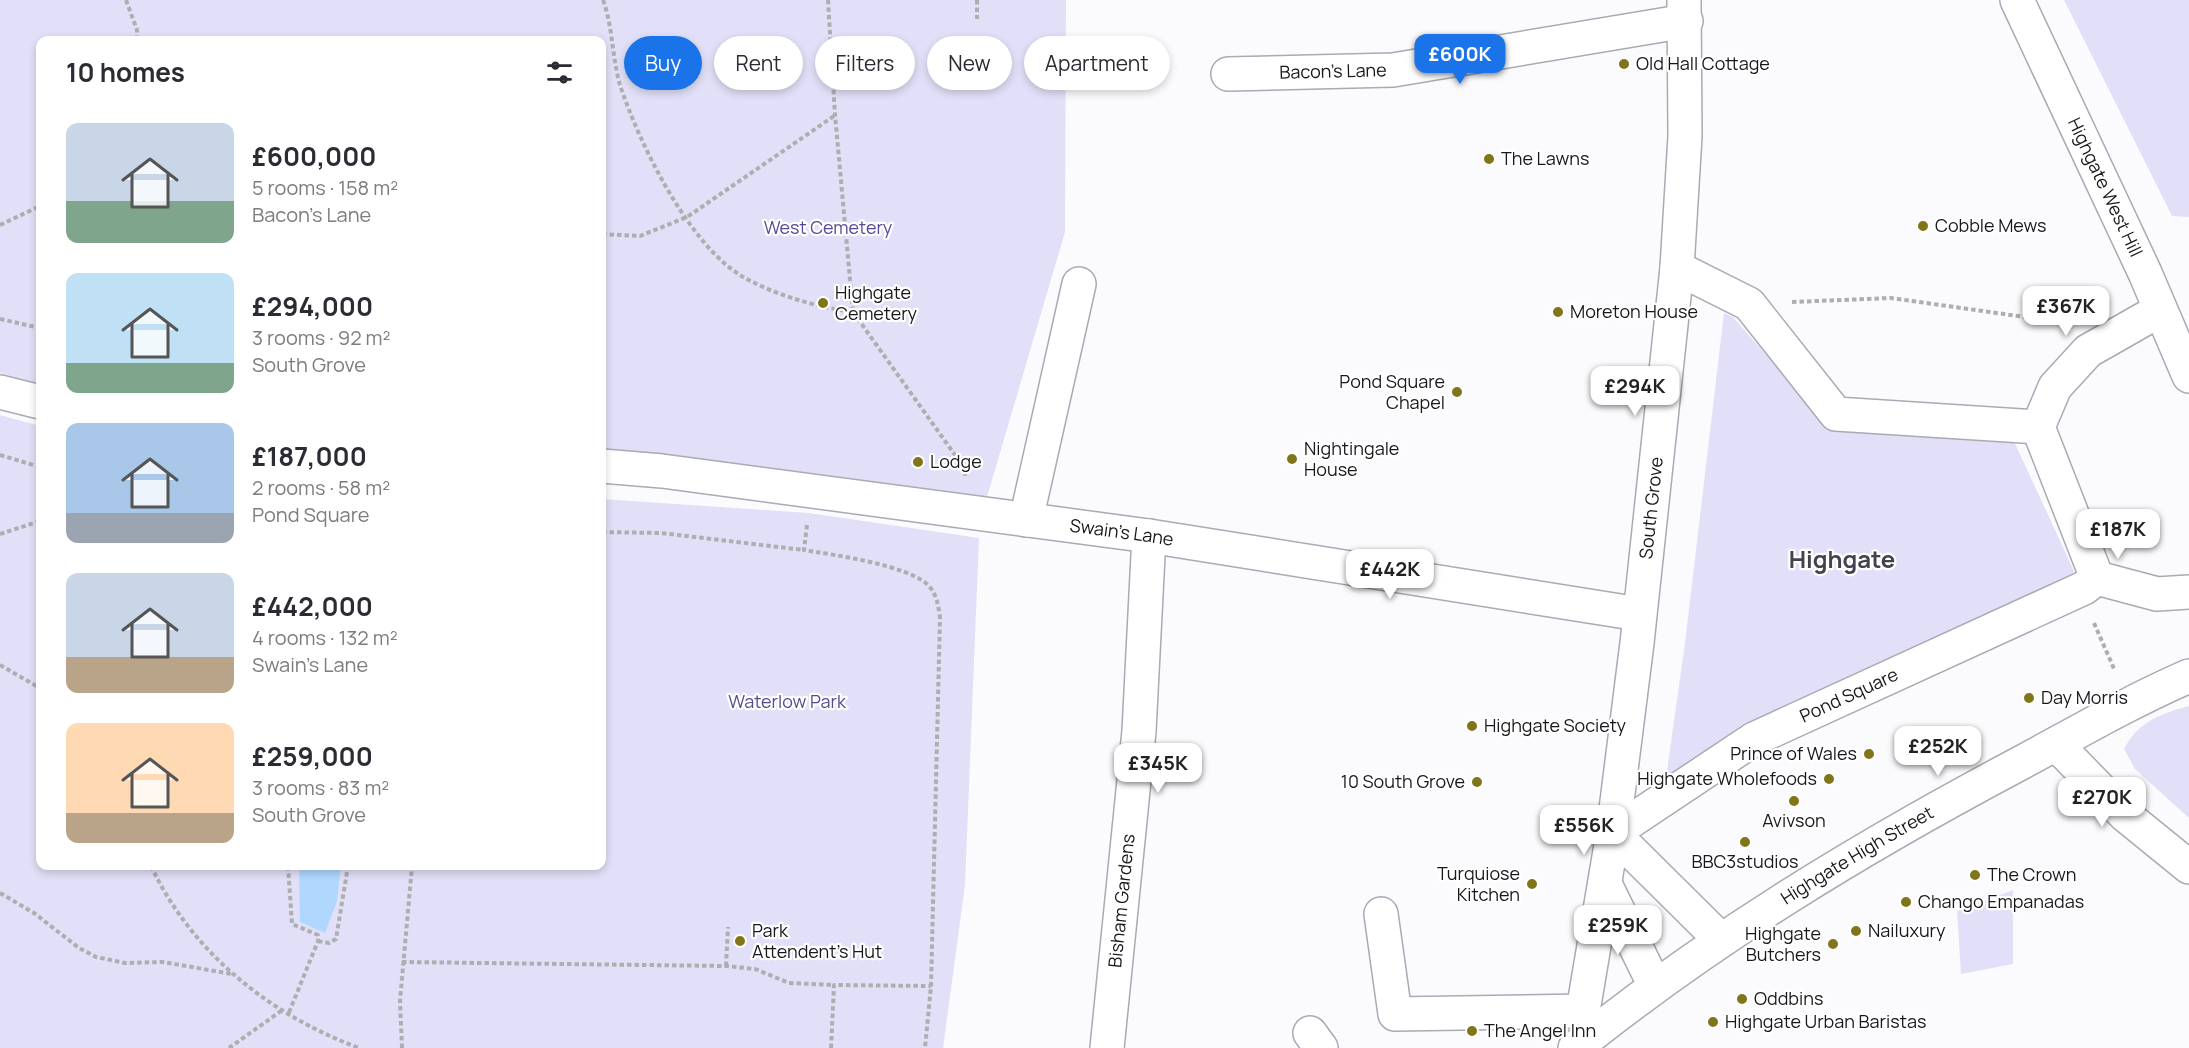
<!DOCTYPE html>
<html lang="en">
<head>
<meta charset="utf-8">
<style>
  :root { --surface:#fff; --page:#f2f2f3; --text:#2b2b33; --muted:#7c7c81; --accent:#1a73e8 }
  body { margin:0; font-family:Manrope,sans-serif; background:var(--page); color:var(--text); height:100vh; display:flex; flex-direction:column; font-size:22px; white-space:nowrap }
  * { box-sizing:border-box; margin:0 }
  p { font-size:20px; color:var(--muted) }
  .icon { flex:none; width:33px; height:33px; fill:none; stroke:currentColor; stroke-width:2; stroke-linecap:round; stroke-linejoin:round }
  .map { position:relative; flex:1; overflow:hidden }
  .sheet { position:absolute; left:36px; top:36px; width:570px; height:834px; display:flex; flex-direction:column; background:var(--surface); border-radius:12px; box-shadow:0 3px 9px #0003 }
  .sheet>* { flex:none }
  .banner { position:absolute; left:624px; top:36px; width:570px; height:54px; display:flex; gap:12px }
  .price { position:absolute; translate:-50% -51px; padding:0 14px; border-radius:12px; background:#fff; color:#222; font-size:20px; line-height:39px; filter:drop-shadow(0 2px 3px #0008) }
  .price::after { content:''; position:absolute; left:50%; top:36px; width:18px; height:14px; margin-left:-9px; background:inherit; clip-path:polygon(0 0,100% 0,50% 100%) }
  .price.active { background:var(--accent); color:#fff }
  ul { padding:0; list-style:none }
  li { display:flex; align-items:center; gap:18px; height:150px; padding:0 30px }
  li span { display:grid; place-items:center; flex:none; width:168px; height:120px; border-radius:12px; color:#555 }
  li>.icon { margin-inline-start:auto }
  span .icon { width:72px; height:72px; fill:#fffc; stroke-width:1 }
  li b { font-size:26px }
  h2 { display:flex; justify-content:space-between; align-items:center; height:72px; padding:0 30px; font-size:26px }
  .tag { padding:0 21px; border-radius:27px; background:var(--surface); box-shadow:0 3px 9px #0003; font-size:21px; line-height:54px }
  .tag.active { background:var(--accent); color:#fff }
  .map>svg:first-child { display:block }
  .green { fill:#e1e0f8 }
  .water { fill:#b0d8fe }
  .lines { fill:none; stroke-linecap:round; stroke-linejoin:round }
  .minor-casing { stroke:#aaa9b4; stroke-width:36 }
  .major-casing { stroke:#aaa9b4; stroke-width:36 }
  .path { stroke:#aeaeb1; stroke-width:4; stroke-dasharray:4.5 3; stroke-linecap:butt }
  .minor { stroke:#fff; stroke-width:33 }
  .major { stroke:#fff; stroke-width:33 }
  .poi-dot { fill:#807619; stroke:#fff; stroke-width:2 }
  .labels { text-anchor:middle; stroke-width:4.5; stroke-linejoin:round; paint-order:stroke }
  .poi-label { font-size:18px; fill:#18181c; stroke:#fff; text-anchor:start }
  .street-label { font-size:18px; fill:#18181c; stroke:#fff }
  .park-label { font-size:18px; fill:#554b94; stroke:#fff }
  .district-label { font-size:24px; font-weight:bold; fill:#44434d; stroke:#fff }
</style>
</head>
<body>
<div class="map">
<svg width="2189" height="1048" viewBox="0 0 2189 1048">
  <rect width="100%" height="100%" fill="#fbfbfe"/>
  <path class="green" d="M0 0H1066L1065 232 987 497 602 455V40H40V384L0 373Z
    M2064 0H2189V217L2172 216Z
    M1724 313 1733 317 1830 428 2012 437 2074 571 2071 582 1741 726 1666 778 1685 643Z
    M0 415 40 426V866H602V499L809 513 979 538 965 885 943 1048H0Z
    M2189 706V818L2135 769 2124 749C2139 721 2160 714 2189 706Z
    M2013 890V964L1961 974 1957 911Z"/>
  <path class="water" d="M299 866H341L337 901 325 933 300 922Z"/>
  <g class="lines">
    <defs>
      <g id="minor">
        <path id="s1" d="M2017 0 2145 273 2189 376"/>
        <path id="s2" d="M1228 74 1393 70 1686 21"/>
        <path d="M0 392 40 402"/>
        <path d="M2038 427 2055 387 2088 351 2160 310"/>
        <path id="s3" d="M602 466 662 471 1149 536 1639 614"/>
        <path d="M1026 520 1079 284"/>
        <path d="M2097 578 2157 594 2189 592"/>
        <path id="s4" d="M1613 833 1754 739 2084 588 2097 578 2038 427 1836 414 1749 304 1677 268"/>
        <path d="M1613 833 1721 940"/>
        <path d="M1606 886 1655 986"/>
        <path d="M1381 914 1395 1014 1583 1011"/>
        <path id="s5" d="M1595 1032 1583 1011 1613 833 1637 643 1677 268 1685 136 1684 0"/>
        <path d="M1310 1033 1321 1048"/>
        <path id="s6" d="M1107 1048 1139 731 1149 536"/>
      </g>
      <g id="major">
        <path d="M2056 744 2125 815 2189 867"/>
        <path id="s7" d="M1575 1048C1714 937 1859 849 2015 766 2073 735 2129 702 2189 676"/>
      </g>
    </defs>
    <use href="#minor" class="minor-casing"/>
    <use href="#major" class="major-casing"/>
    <path class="path" d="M126 0 137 30V40
      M603 0C613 27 612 58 620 85 639 143 690 248 745 278 778 296 817 307 853 312
      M828 0 835 115 853 312
      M977 0V19
      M0 225 40 206
      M602 234 640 236 687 217 834 116
      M1792 302 1891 298 2067 323
      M853 312 965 469V477
      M0 319 40 328
      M0 455 40 467
      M807 525 804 550C834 555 909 565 929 586 937 595 938 605 940 617L931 986 925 1048
      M602 532 661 533 804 550
      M0 534 40 521
      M2094 623 2115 671
      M0 665 40 688
      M151 866C192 953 270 1015 359 1048
      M288 866 292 924 318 935V941L288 1015
      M0 893 34 913 79 948 96 957 125 963 163 962 232 974
      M318 941 329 943 336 939 348 866
      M402 962 726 966 755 969 789 983 834 985
      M726 966 728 927
      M229 1048 281 1011
      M402 1048 400 1001 412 866
      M831 1048 834 985 931 986"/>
    <use href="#minor" class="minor"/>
    <use href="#major" class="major"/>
  </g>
  <g class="poi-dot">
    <circle cx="1624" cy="64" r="6"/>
    <circle cx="1489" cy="159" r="6"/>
    <circle cx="1923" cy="226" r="6"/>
    <circle cx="823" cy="303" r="6"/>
    <circle cx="1558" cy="312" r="6"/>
    <circle cx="1457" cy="392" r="6"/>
    <circle cx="1292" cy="459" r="6"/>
    <circle cx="918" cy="462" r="6"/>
    <circle cx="2029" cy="698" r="6"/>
    <circle cx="1472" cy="726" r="6"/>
    <circle cx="1869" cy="754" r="6"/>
    <circle cx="1829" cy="779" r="6"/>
    <circle cx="1477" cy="782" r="6"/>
    <circle cx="1794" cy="801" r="6"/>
    <circle cx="1745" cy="842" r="6"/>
    <circle cx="1975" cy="875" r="6"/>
    <circle cx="1532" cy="884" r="6"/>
    <circle cx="1906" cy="902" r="6"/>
    <circle cx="1856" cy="931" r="6"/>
    <circle cx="740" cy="941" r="6"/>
    <circle cx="1833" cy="944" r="6"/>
    <circle cx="1742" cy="999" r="6"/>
    <circle cx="1713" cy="1022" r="6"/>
    <circle cx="1472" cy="1031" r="6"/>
  </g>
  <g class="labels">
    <g class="poi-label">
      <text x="1636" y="70">Old Hall Cottage</text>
      <text x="1501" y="165">The Lawns</text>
      <text x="1935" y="232">Cobble Mews</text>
      <text x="835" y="299">Highgate<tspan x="835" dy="21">Cemetery</tspan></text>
      <text x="1570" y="318">Moreton House</text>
      <text x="1445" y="388" text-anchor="end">Pond Square<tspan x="1445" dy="21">Chapel</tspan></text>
      <text x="1304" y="455">Nightingale<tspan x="1304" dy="21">House</tspan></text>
      <text x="930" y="468">Lodge</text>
      <text x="2041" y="704">Day Morris</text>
      <text x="1484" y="732">Highgate Society</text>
      <text x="1857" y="760" text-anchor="end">Prince of Wales</text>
      <text x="1817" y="785" text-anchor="end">Highgate Wholefoods</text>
      <text x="1465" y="788" text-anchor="end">10 South Grove</text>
      <text x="1794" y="827" text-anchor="middle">Avivson</text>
      <text x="1745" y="868" text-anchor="middle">BBC3studios</text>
      <text x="1520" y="880" text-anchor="end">Turquiose<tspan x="1520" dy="21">Kitchen</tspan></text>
      <text x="1987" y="881">The Crown</text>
      <text x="1918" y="908">Chango Empanadas</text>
      <text x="752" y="937">Park<tspan x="752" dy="21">Attendent's Hut</tspan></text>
      <text x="1868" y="937">Nailuxury</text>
      <text x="1821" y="940" text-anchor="end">Highgate<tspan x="1821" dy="21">Butchers</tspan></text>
      <text x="1754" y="1005">Oddbins</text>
      <text x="1725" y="1028">Highgate Urban Baristas</text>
      <text x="1484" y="1037">The Angel Inn</text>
    </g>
    <g class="street-label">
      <text dy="6" stroke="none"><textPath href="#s2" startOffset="105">Bacon's Lane</textPath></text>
      <text dy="6" stroke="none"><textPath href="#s1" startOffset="207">Highgate West Hill</textPath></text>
      <text dy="6" stroke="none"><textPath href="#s5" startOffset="532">South Grove</textPath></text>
      <text dy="6" stroke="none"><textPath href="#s3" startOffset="524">Swain's Lane</textPath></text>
      <text dy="6" stroke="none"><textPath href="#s4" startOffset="274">Pond Square</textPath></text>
      <text dy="6" stroke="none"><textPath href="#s7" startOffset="342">Highgate High Street</textPath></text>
      <text dy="6" stroke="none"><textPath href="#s6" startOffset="148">Bisham Gardens</textPath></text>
    </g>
    <g class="park-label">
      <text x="828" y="234">West Cemetery</text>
      <text x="787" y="708">Waterlow Park</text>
    </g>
    <g class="district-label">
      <text x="1842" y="568">Highgate</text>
    </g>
  </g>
</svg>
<b class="price active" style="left:1460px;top:85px">£600K</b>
<b class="price" style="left:2066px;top:337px">£367K</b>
<b class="price" style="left:1635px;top:417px">£294K</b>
<b class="price" style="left:2118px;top:560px">£187K</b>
<b class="price" style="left:1390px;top:600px">£442K</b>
<b class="price" style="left:1938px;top:777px">£252K</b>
<b class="price" style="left:1158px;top:794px">£345K</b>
<b class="price" style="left:2102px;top:828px">£270K</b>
<b class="price" style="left:1584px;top:856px">£556K</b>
<b class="price" style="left:1618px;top:956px">£259K</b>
<div class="banner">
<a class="tag active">Buy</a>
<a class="tag">Rent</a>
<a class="tag">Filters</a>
<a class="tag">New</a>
<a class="tag">Apartment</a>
</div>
<section class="sheet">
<h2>10 homes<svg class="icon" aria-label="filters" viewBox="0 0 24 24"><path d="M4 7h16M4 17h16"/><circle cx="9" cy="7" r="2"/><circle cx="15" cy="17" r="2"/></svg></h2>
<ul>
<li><span style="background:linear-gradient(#c9d6e8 65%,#7fa58c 0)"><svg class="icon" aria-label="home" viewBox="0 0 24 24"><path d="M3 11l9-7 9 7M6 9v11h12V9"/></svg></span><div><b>£600,000</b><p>5 rooms · 158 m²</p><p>Bacon's Lane</p></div></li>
<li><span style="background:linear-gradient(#bfe0f5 75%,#7fa58c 0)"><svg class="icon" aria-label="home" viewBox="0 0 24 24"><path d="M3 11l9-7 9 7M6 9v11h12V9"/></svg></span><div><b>£294,000</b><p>3 rooms · 92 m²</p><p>South Grove</p></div></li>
<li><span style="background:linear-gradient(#a9c7e8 75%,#9aa5b1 0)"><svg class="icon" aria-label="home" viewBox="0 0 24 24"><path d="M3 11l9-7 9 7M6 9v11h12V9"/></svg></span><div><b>£187,000</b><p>2 rooms · 58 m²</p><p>Pond Square</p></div></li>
<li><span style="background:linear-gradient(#c9d6e8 70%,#b9a48a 0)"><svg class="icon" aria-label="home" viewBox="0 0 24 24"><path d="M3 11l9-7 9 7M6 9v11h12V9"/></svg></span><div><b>£442,000</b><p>4 rooms · 132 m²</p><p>Swain's Lane</p></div></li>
<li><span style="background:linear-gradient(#ffd9b3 75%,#b9a48a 0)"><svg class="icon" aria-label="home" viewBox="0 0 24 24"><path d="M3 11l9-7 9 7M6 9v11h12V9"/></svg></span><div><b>£259,000</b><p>3 rooms · 83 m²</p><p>South Grove</p></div></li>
</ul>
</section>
</div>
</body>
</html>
